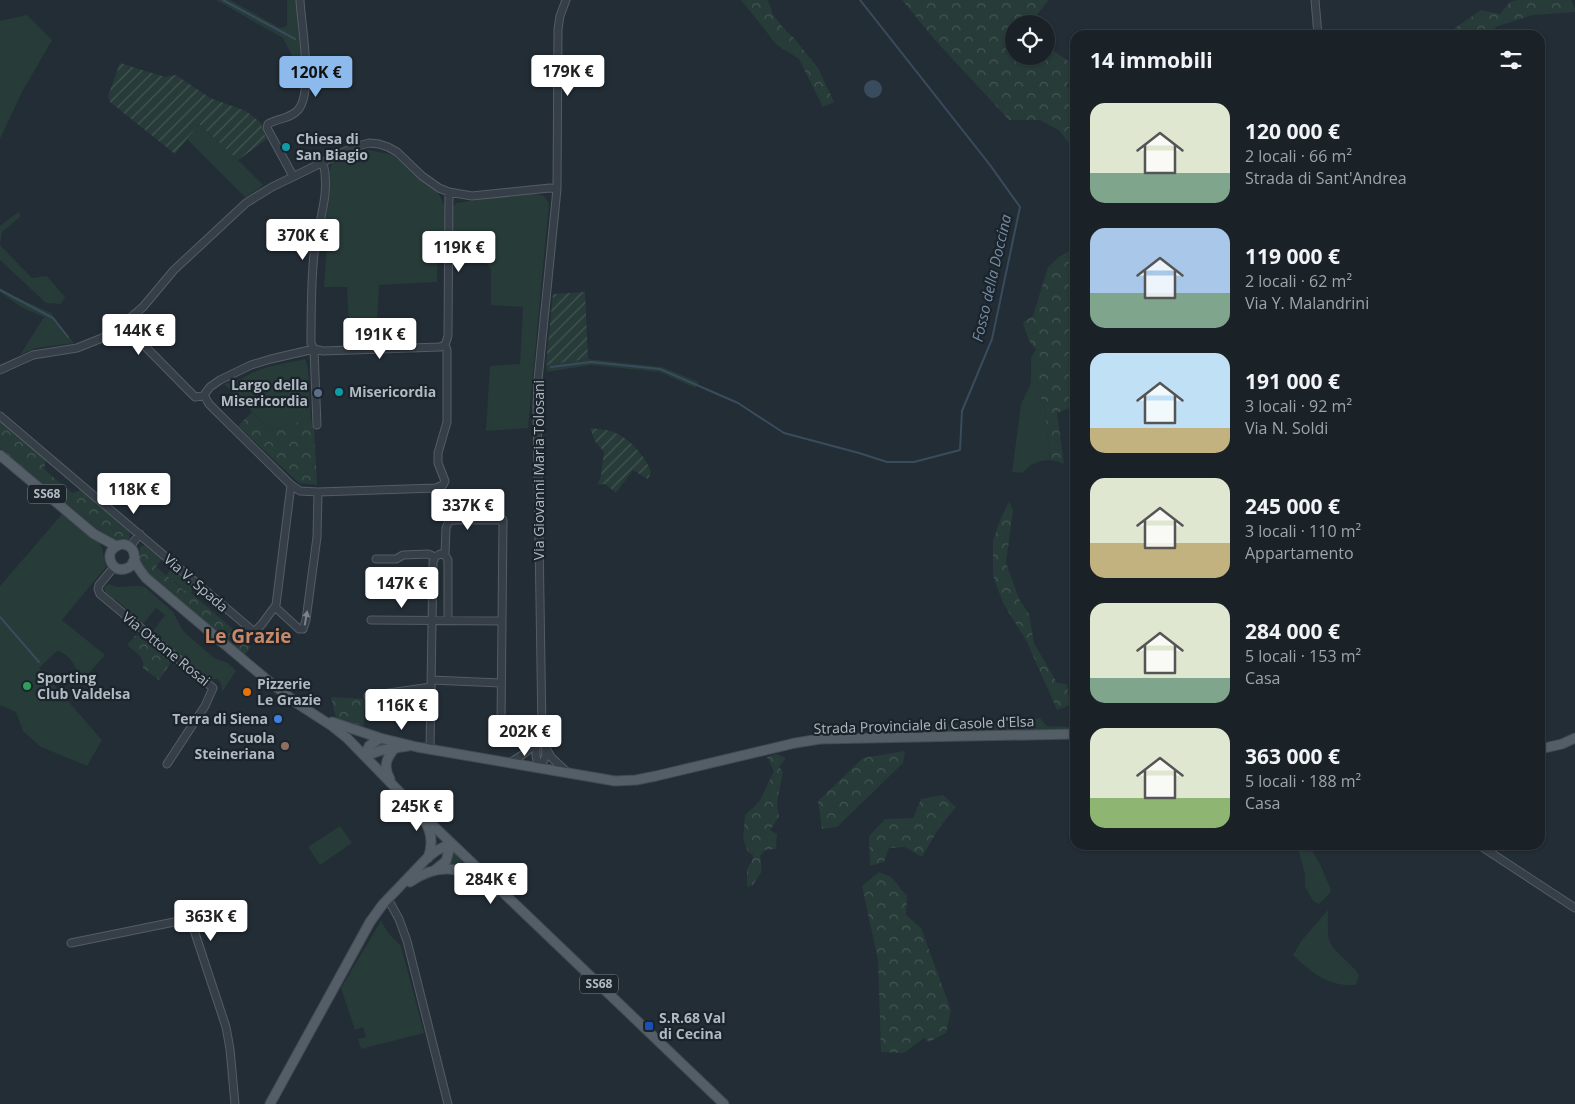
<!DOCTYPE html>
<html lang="it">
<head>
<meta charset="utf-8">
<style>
  :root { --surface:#1a2228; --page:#232a30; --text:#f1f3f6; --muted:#9fa4a8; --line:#383f45; --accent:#8cbaed }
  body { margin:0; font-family:"Open Sans",sans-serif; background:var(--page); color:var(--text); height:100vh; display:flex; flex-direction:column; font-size:19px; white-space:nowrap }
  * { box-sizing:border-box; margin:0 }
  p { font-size:16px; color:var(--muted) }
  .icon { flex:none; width:28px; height:28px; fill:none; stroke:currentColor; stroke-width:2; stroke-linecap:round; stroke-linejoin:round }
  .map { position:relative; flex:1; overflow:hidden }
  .panel { position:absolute; left:1070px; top:30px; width:475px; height:820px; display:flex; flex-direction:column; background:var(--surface); border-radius:15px; box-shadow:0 1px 4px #0004,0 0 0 1px var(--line) }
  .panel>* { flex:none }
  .buttons { position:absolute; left:1005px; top:15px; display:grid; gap:10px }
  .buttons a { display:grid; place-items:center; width:50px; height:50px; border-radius:50%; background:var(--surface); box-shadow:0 1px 4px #0004,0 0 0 1px var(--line); font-size:25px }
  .price { position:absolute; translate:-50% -42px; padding:0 11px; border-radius:5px; background:#fff; color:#222; font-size:16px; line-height:32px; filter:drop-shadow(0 1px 2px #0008) }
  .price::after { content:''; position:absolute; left:50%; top:30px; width:15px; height:11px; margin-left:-8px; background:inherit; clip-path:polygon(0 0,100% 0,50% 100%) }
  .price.selected { background:var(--accent); color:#111 }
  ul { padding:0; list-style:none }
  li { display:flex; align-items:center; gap:15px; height:125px; padding:0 20px }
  li span { display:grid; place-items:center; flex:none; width:140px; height:100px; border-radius:15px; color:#555 }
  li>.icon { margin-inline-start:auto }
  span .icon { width:60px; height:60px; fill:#fffc; stroke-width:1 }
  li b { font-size:21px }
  h2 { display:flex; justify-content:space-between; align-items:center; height:60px; padding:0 20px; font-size:21px }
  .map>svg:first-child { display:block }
  .grass { fill:#273b39 }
  .forest { fill:url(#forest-crowns) }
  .garden { fill:url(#garden-furrows) }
  .water { fill:#394c5e }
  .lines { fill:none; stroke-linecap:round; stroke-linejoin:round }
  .stream { stroke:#394c5e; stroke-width:2 }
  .minor-casing { stroke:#545c64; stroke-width:9 }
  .major-casing { stroke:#424a53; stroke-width:11 }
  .minor { stroke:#363e47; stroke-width:7 }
  .major { stroke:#545e67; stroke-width:9 }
  .oneway { fill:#7a828b }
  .culture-dot { fill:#0f9aa8; stroke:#1b232b; stroke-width:2 }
  .service-dot { fill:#5c6f8a; stroke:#1b232b; stroke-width:2 }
  .leisure-dot { fill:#2e9e5b; stroke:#1b232b; stroke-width:2 }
  .food-dot { fill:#e8710a; stroke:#1b232b; stroke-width:2 }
  .shop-dot { fill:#3f7fe0; stroke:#1b232b; stroke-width:2 }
  .education-dot { fill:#8d6e63; stroke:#1b232b; stroke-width:2 }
  .transit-dot { fill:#1a4fb4; stroke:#1b232b; stroke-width:2 }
  .labels { text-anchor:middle; stroke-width:4.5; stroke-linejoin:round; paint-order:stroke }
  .shield { fill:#1b232b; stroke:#848c95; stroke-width:1 }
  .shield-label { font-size:12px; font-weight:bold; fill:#b1b9c3 }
  .poi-label { font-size:14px; font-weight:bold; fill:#b1b9c3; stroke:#1b232b; text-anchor:start }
  .street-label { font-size:14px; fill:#b1b9c3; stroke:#1b232b }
  .water-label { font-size:15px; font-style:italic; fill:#738da4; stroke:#1b232b }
  .district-label { font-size:19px; font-weight:bold; fill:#c98866; stroke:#1b232b }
</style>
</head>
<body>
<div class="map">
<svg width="1575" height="1104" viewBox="0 0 1575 1104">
  <defs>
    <pattern id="forest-crowns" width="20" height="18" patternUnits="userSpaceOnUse" patternTransform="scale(1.25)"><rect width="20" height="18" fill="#273b39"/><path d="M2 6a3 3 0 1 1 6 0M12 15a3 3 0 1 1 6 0" fill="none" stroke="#445554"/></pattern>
    <pattern id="garden-furrows" width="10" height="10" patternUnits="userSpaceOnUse" patternTransform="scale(1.25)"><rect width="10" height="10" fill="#273b39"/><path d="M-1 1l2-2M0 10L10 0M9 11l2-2" fill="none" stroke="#445554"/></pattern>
  </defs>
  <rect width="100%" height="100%" fill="#232d36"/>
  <path class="grass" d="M216 0H230L280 28 287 26V0H296L303 82 297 66 283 38Z
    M27 15 52 40 22 92 0 139V21Z
    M199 124 238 160 263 185 246 198 187 139Z
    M369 150 393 155 416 176 438 192 445 207V235L438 236 437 282 379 285 376 343 350 344 347 287H324L327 246 321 244 328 208 330 169 333 161 353 152Z
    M530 193 544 196 549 203 528 428 486 431 490 366 520 364 523 307 491 305V269L460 235 452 234V209L456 203Z
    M18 212 21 216 2 232 0 245 32 278 47 276 65 297 61 304 46 303 0 260V226Z
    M0 288 16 297 51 313 74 343 36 348 20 355 44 317 21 307 0 292Z
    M1036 349 1039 351V393L1045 409 1050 460C1037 461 1031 463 1023 473L1012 472 1021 404 1031 383V358Z
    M305 359 308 368 311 418 271 430 224 384C240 382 241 378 254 372 270 365 288 363 305 359Z
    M588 359 662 367 699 382 695 388 660 372 591 365 547 372 546 365Z
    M63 513 100 544C104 551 103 558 106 567L62 620 105 655 89 673H78C75 665 67 652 57 651L39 668 102 740 87 766 41 747 23 731 16 712 0 705V586Z
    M172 568 191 585 186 591 166 575Z
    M109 584C120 591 133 583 145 587L173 612 183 631 214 658 228 663 236 671 222 692 221 683 217 679H208L148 630 149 628 153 631 165 615 156 608 143 624H141L126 611 127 609 115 599 114 600 105 593 104 587Z
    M1040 718 1047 726 1073 727V731L925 733V725L1015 722Z
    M340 826 352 843 320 865 308 847Z
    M1297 845H1309L1321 866 1331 890 1330 893 1319 904 1313 901 1305 886V874Z
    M452 850 477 874 445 866Z
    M1328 910C1328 918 1327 936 1330 942 1336 955 1351 962 1359 975L1356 985C1328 987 1312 973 1293 955L1302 940Z
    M381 921 389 934 401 946 424 1033 361 1049 358 1039 366 1037 363 1027 355 1030 341 988Z"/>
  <path class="forest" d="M741 0H768L773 15 785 30 794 38 818 68 834 102 823 107 799 59 777 45Z
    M902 0H1049L1029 24H1014V56H1046V46L1074 65 1067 86 1075 101V152L1060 131 1040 120H1009L935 40Z
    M1517 0H1571L1575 9V12L1533 15 1498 26 1486 35H1445L1481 10 1500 14 1510 2Z
    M1075 248V402L1070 408 1057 413 1064 464 1057 461 1050 460 1045 409 1039 393V351C1029 345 1026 333 1023 322L1033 316 1048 267 1059 257Z
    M252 412 271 430 311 418 312 426H314L317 485 299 483 238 426Z
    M0 421 46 460 44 469 72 493 81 490 129 531 130 538 128 540 122 539 113 541 103 534 0 448Z
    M1009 502 1013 510 1006 563 1020 601 1029 614 1034 643 1057 683 1067 684 1070 705 1057 710 1027 642 1003 603 993 575V541L1000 520Z
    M145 545 162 559 156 567 185 591 191 585 193 587 191 593 248 642 251 647 245 655 144 570 145 568C141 562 138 554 140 547Z
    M139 635 172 661 159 680 143 668C145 656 135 652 127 645L135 636Z
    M331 697 368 699 364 710V726L336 719Z
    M905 751 903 763 837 827 822 829 818 801 863 758Z
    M776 754 786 758 779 767 783 772 777 802 779 817 770 830 777 834 776 849 765 850 760 856 762 871 753 885 747 887V869L752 861 753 855 748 852 743 839 745 815 759 802 774 771 767 757Z
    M943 795 956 807 939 828 922 857 905 847 889 848 884 862 870 866 869 836 885 819 913 818 921 799Z
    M879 872 891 877 907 896 906 915 921 928 951 1010 946 1033 929 1042 924 1038 904 1053 881 1052 878 960 862 886Z"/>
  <path class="garden" d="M120 63 165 77 176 75 210 98 246 111 261 123 263 132 267 139 238 160 199 124 175 154 110 102 108 96Z
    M585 292 588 359 546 365 553 294Z
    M590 428C597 429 604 429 610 431 628 436 645 455 651 472L648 479 633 470 616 493 605 484 597 485 601 476 604 452 595 441Z"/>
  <path class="water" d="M864 89a9 9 0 1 1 18 0a9 9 0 1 1-18 0Z"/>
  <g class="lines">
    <path class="stream" d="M223 0 295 39
      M0 290 53 318 68 337
      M551 367 591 362 660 369 738 403 784 433 859 453 887 462H914L960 450 962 411 992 339 1020 207 990 165 860 0
      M0 617 39 662"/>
    <defs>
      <path id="minor" d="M1315 0 1318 35
        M293 176 267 128 268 124C278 118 290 119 298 110 314 92 301 24 300 0
        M123 324 195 397 204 396
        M445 345 448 336 449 192
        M314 349 323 351 440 347 445 345
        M0 370 33 355 77 348 102 338 123 324 143 307 174 270 246 203 272 187 354 147 369 143 379 144 388 147 397 152 422 176 439 188 449 192 472 196 550 188 557 189
        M0 416 253 631 256 630 262 624 276 605 291 485 219 414 209 404 204 395 210 387 220 380 251 365 271 359 314 349
        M317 425 314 349 311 343C311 313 311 283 314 254 318 223 331 193 323 162
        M291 485 300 491 318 492 436 488 443 485 445 481 438 463V453L447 422V350L445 345
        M130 547 132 544 140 534
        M445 555 446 528 449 521 455 520H503L501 725
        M376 559H396L403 555 428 554 435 557
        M114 567 99 585 98 589 100 594 213 688 205 706 167 764
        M275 607 299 629H303L306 620 317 537 318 492
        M371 620 502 621
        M431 680 501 683
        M368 696 431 687
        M536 743V756L539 768
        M546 748 551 757 568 773
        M430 749 433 562 435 557 440 554 445 555 448 560V621
        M509 763C525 754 536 747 541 728
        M539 768C550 755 545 747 542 731L537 407 538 380 557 189 558 29 560 16 566 0
        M1479 845 1575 908
        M388 899 399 919 407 941 448 1104
        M71 943 179 921 188 919 191 921 226 1027 230 1049 235 1104"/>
      <path id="major" d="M0 455 94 534 116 546
        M135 558 131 566C124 571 115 571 111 562 105 549 123 538 132 549 135 553 134 556 135 561 137 567 142 573 146 578L266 679 298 704 332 726 347 738 421 814 724 1104
        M332 722 380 738 417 747 615 781 636 780 656 776 795 743 820 739 1075 734
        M1540 749 1562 744 1575 738
        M365 756 382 750 408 746
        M365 756 369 746 380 738
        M390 779C383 767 386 758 395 748
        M424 820C432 832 433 845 428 858
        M436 869 446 861 451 843
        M410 882C442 860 468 868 495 892
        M270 1104 370 922 383 904 427 858 436 851 451 843"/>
    </defs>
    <use href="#minor" class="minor-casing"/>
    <use href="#major" class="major-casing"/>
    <use href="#minor" class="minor"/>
    <use href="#major" class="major"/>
  </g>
  <defs><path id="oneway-solid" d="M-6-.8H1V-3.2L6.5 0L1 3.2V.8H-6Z" transform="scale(1.25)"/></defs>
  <use class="oneway" href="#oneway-solid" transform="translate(306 618) rotate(-80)"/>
  <g class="culture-dot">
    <circle cx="286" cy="147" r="5"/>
    <circle cx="339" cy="392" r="5"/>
  </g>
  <circle class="service-dot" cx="318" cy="393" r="5"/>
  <circle class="leisure-dot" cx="27" cy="686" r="5"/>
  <circle class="food-dot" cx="247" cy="692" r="5"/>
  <circle class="shop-dot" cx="278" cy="719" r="5"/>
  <circle class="education-dot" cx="285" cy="746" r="5"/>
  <rect class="transit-dot" x="644" y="1021" width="10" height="10" rx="2.5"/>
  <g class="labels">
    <g class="shield">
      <rect x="28" y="484.5" width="38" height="19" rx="4"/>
      <rect x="580" y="974.5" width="38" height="19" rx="4"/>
    </g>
    <g class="shield-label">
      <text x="47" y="498">SS68</text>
      <text x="599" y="988">SS68</text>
    </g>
    <g class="poi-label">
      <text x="296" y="144">Chiesa di<tspan x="296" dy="16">San Biagio</tspan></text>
      <text x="308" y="390" text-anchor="end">Largo della<tspan x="308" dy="16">Misericordia</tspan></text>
      <text x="349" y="397">Misericordia</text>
      <text x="37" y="683">Sporting<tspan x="37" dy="16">Club Valdelsa</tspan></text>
      <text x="257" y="689">Pizzerie<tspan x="257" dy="16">Le Grazie</tspan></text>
      <text x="268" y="724" text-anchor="end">Terra di Siena</text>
      <text x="275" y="743" text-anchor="end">Scuola<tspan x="275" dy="16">Steineriana</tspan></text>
      <text x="659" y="1023">S.R.68 Val<tspan x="659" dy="16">di Cecina</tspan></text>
    </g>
    <g class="street-label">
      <text transform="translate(539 470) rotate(-90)" y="5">Via Giovanni Maria Tolosani</text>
      <text transform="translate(196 583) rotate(41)" y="5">Via V. Spada</text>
      <text transform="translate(166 649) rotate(39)" y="5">Via Ottone Rosai</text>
      <text transform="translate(924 725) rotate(-2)" y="5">Strada Provinciale di Casole d'Elsa</text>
    </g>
    <g class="water-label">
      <text transform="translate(992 278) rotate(-77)" y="5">Fosso della Doccina</text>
    </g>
    <g class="district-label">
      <text x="248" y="643">Le Grazie</text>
    </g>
  </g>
</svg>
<div class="buttons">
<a><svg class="icon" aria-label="locate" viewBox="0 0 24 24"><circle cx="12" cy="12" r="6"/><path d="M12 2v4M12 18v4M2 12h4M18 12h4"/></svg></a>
</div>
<b class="price" style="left:568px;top:97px">179K €</b>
<b class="price selected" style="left:316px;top:98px">120K €</b>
<b class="price" style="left:303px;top:261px">370K €</b>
<b class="price" style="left:459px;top:273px">119K €</b>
<b class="price" style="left:139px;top:356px">144K €</b>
<b class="price" style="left:380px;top:360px">191K €</b>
<b class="price" style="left:134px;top:515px">118K €</b>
<b class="price" style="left:468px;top:531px">337K €</b>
<b class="price" style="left:402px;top:609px">147K €</b>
<b class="price" style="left:402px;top:731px">116K €</b>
<b class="price" style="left:525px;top:757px">202K €</b>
<b class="price" style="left:417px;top:832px">245K €</b>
<b class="price" style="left:491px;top:905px">284K €</b>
<b class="price" style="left:211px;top:942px">363K €</b>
<section class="panel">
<h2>14 immobili<svg class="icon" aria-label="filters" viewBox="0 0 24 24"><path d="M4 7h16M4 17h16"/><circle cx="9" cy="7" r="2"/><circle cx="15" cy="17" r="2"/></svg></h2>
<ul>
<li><span style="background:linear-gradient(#dfe7d0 70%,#7fa58c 0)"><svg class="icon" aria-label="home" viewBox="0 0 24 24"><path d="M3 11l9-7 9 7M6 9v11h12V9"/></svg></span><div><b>120 000 €</b><p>2 locali · 66 m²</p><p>Strada di Sant'Andrea</p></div></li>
<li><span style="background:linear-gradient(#a9c7e8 65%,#7fa58c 0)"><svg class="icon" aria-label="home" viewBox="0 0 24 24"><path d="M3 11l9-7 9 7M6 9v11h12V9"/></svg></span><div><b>119 000 €</b><p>2 locali · 62 m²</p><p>Via Y. Malandrini</p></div></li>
<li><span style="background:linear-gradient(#bfe0f5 75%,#c2b280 0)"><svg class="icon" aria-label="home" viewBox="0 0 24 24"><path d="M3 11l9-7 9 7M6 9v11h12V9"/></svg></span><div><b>191 000 €</b><p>3 locali · 92 m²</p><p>Via N. Soldi</p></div></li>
<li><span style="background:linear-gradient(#dfe7d0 65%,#c2b280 0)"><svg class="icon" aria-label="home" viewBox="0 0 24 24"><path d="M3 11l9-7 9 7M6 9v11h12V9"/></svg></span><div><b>245 000 €</b><p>3 locali · 110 m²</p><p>Appartamento</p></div></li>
<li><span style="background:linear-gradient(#dfe7d0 75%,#7fa58c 0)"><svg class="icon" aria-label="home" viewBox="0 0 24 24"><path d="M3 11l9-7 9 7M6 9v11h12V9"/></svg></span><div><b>284 000 €</b><p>5 locali · 153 m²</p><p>Casa</p></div></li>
<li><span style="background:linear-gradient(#dfe7d0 70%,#8fb573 0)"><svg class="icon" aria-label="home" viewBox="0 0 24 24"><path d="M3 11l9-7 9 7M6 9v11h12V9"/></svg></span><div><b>363 000 €</b><p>5 locali · 188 m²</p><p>Casa</p></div></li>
</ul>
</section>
</div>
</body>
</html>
